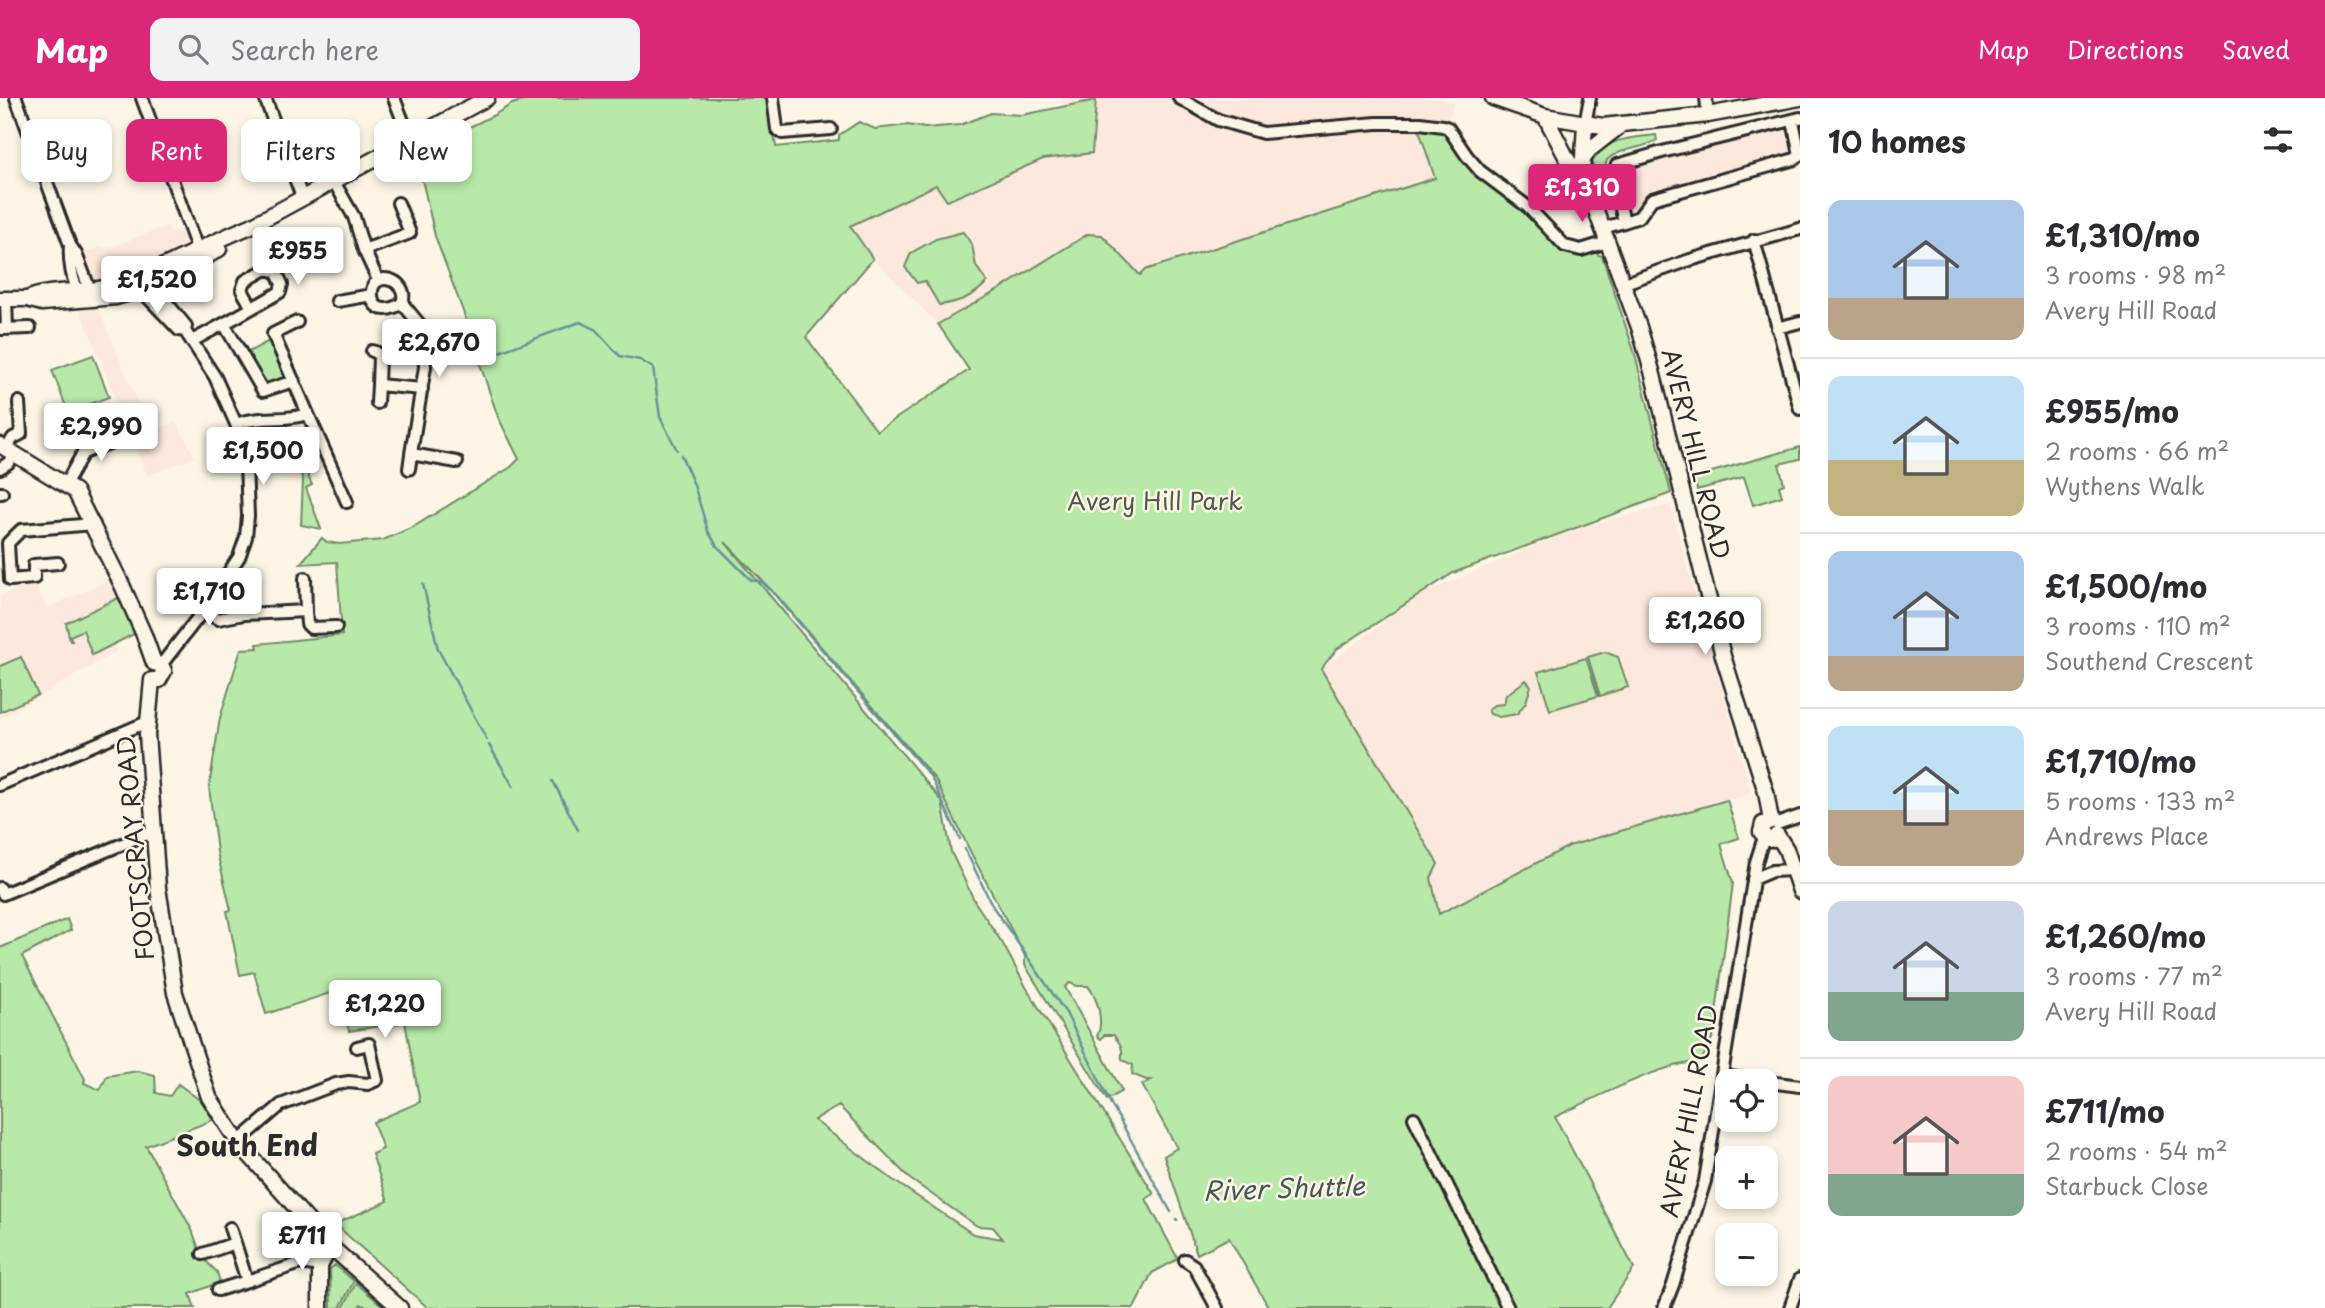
<!DOCTYPE html>
<html lang="en">
<head>
<meta charset="utf-8">
<style>
  :root { --surface:#fff; --page:#f2f2f3; --text:#2b2b33; --muted:#7c7c81; --line:#e1e1e2; --accent:#db2777 }
  body { margin:0; font-family:"Playpen Sans",sans-serif; background:var(--page); color:var(--text); height:100vh; display:flex; flex-direction:column; font-size:26px; white-space:nowrap }
  * { box-sizing:border-box; margin:0 }
  p { font-size:23px; color:var(--muted) }
  .icon { flex:none; width:38px; height:38px; fill:none; stroke:currentColor; stroke-width:2; stroke-linecap:round; stroke-linejoin:round }
  .map { position:relative; flex:1; overflow:hidden }
  .side { display:flex; flex-direction:column; background:var(--surface); width:525px }
  .side>* { flex:none }
  .hud { position:absolute; left:21px; top:21px; width:665px; height:63px; display:flex; gap:14px }
  .buttons { position:absolute; left:1715px; top:971px; display:grid; gap:14px }
  .buttons a { display:grid; place-items:center; width:63px; height:63px; border-radius:14px; background:var(--surface); box-shadow:0 4px 10px #0003; font-size:35px }
  .price { position:absolute; translate:-50% -60px; padding:0 16px; border-radius:7px; background:#fff; color:#222; font-size:23px; line-height:46px; filter:drop-shadow(0 2px 4px #0008) }
  .price::after { content:''; position:absolute; left:50%; top:42px; width:21px; height:16px; margin-left:-10px; background:inherit; clip-path:polygon(0 0,100% 0,50% 100%) }
  .price.active { background:var(--accent); color:#fff }
  ul { padding:0; list-style:none }
  li { display:flex; align-items:center; gap:21px; height:175px; padding:0 28px }
  li+li { border-top:2px solid var(--line) }
  li span { display:grid; place-items:center; flex:none; width:196px; height:140px; border-radius:14px; color:#555 }
  li>.icon { margin-inline-start:auto }
  span .icon { width:84px; height:84px; fill:#fffc; stroke-width:1 }
  li b { font-size:30px }
  h2 { display:flex; justify-content:space-between; align-items:center; height:84px; padding:0 28px; font-size:30px }
  .pill { padding:0 24px; border-radius:14px; background:var(--surface); box-shadow:0 4px 10px #0003; font-size:24px; line-height:63px }
  .pill.active { background:var(--accent); color:#fff }
  header { display:flex; align-items:center; gap:42px; box-sizing:border-box; height:98px; padding:0 35px; background:var(--accent); color:#fff }
  header strong { font-size:33px }
  nav { display:flex; gap:38px; margin-inline-start:auto; font-size:24px }
  .search { width:490px; height:63px; background:var(--page); display:flex; align-items:center; gap:18px; box-sizing:border-box; padding:0 24px; border-radius:14px; color:var(--muted); font-size:26px }
  main { display:flex; flex:1; min-height:0 }
  .map>svg:first-child { display:block }
  .built { fill:#fce8dc }
  .green { fill:#b8e9a8; stroke:#728a6a; stroke-width:2; fill-rule:evenodd }
  .lines { fill:none; stroke-linecap:round; stroke-linejoin:round }
  .stream { stroke:#64949b; stroke-width:2.5 }
  .minor-casing { stroke:#2b2b2b; stroke-width:16 }
  .major-casing { stroke:#2b2b2b; stroke-width:19 }
  .minor { stroke:#fcf5e5; stroke-width:10 }
  .major { stroke:#fcf5e5; stroke-width:14 }
  .labels { text-anchor:middle; stroke-width:5; stroke-linejoin:round; paint-order:stroke }
  .street-label { font-size:24px; fill:#2b2b2b; stroke:#fcf5e5 }
  .park-label { font-size:24px; fill:#4e5a4a; stroke:#fcf5e5 }
  .water-label { font-size:26px; font-style:italic; fill:#43575a; stroke:#fcf5e5 }
  .quarter-label { font-size:28px; font-weight:bold; fill:#2b2b2b; stroke:#fcf5e5 }
</style>
</head>
<body>
<header>
<strong>Map</strong>
<div class="search"><svg class="icon" aria-label="search" viewBox="0 0 24 24"><circle cx="10" cy="10" r="6"/><path d="M15 15l6 6"/></svg>Search here</div>
<nav><a>Map</a><a>Directions</a><a>Saved</a></nav>
</header>
<main>
<div class="map">
<svg width="1800" height="1210" viewBox="0 0 1800 1210">
  <rect width="100%" height="100%" fill="#fcf5e5"/>
  <filter id="ink" filterUnits="userSpaceOnUse"><feTurbulence type="fractalNoise" baseFrequency=".0143" numOctaves="2"/><feDisplacementMap in="SourceGraphic" scale="14" xChannelSelector="R" yChannelSelector="G"/><feConvolveMatrix kernelMatrix="1 2 1 2 8 2 1 2 1" color-interpolation-filters="sRGB"/></filter>
  <g filter="url(#ink)">
    <path class="built" d="M1063 0H1435L1454 5 1444 32 1435 80 1145 172 1140 177 1102 138 938 226 873 161 850 128 824 138 1065 20Z
      M1793 23 1800 64 1652 99 1639 119 1624 124 1614 71Z
      M167 128 170 135 187 129 195 151 172 163 92 187 80 156 103 148 105 151Z
      M97 208 148 328 154 332 176 324 195 359 147 378 79 209Z
      M1670 407 1751 696 1727 702 1739 740 1721 746 1733 785 1439 816 1321 571 1422 496 1578 430Z
      M112 481 136 535 114 547 117 553 0 621V498L17 491 37 489 47 510Z"/>
    <path class="green" d="M530 0H769L776 49 839 42V37L859 24 875 31 908 27 925 30 960 27 991 15 1022 17 1096 2 1092 55 1043 61 947 103 936 87 850 128 873 161 806 239 877 333 969 272 938 226 1000 191 1088 136 1102 137 1140 177 1145 172 1435 80 1418 29 1444 32 1524 111 1556 149 1577 155 1597 154 1598 157 1602 158 1634 253 1671 395 1453 475 1337 551 1321 571 1438 766 1431 780 1439 816 1569 748 1727 702 1739 740 1721 746 1733 785 1713 938 1701 964C1662 964 1592 1002 1555 1019L1634 1170 1607 1210H1269L1229 1140 1197 1156 1164 1058 1177 1050 1142 987 1151 982H1146L1132 976 1133 967C1113 959 1127 961 1120 946 1119 943 1115 941 1114 937H1104L1101 941 1097 938C1104 925 1098 900 1088 888H1077L1070 885 1065 889 1122 993 1107 1002 1025 867V858L969 751 935 681 779 500 725 444 942 703 951 754 975 804 1003 846 1026 889 1154 1096 1146 1101 1178 1161 1152 1175 1134 1210H428L335 1126 388 1103 372 1056 383 1051 373 1024 420 1004 405 924 349 933 339 892 266 916 254 874 240 877 227 813 231 812 217 754 209 689 220 620 241 551 258 550 257 546 342 537 337 464 300 466 322 440 327 444 339 446 383 442 413 429 511 369 519 361 498 319 479 263 481 262 435 138 416 55 494 17 512 6ZM839 1008 910 1081 977 1128 993 1129 1003 1141 973 1136 893 1082 814 1022Z
      M1656 37 1657 42C1642 52 1621 49 1607 62L1602 79 1612 85 1598 88 1592 65C1601 40 1633 40 1656 37Z
      M963 134 972 147 976 168 987 184C975 198 957 205 939 207L925 183 917 185 905 169 911 155 936 141Z
      M269 243H272L287 279 286 282 266 287 260 285 245 256Z
      M93 257 109 299 68 314 52 272Z
      M280 326 287 327 312 387 306 390 321 431 301 427 303 382Z
      M1800 349V361L1779 366 1784 386 1779 388 1782 398 1753 407 1744 379 1697 392 1694 379Z
      M120 499 136 535 92 557 83 532 70 538 72 543H70L66 525Z
      M1605 554 1618 559 1628 589 1600 598 1588 559Z
      M21 559 38 597 0 614V568Z
      M1586 560 1598 598 1550 612 1538 574Z
      M1526 582 1531 588 1526 604 1517 616 1499 619 1490 616 1488 612 1494 607 1504 606 1506 597Z
      M67 821 71 832 22 858 85 981 84 985 100 992 107 978 138 973 155 977 156 995 170 998 178 986 205 1006 213 1022 146 1048 192 1132 202 1159 217 1174 220 1184 190 1196 195 1210H0V850Z
      M335 1167 354 1183 340 1210H331L330 1171Z
      M356 1185 384 1209 368 1210 361 1206 358 1210H343Z"/>
    <g class="lines">
      <path class="stream" d="M486 259 580 224 595 231 620 258 640 262 653 270 660 319 677 352
        M681 357 694 387 708 433 717 448 751 482 762 484 776 498 931 679 960 741
        M423 486 438 551 487 642
        M489 647 513 688
        M553 683 578 732
        M965 751 993 809 1066 915 1112 1008 1171 1114
        M1176 1121 1177 1122"/>
      <defs>
        <path id="minor" d="M16 0 70 147 76 156 90 192 89 196
          M142 0 198 153
          M265 0 302 99
          M394 0 410 41
          M773 0 777 31 782 35 831 31
          M1179 0 1218 22 1263 35 1377 25H1420L1443 28 1448 30 1467 58 1480 73 1528 109 1565 148 1581 152 1607 144
          M1706 0 1708 17
          M1585 26 1590 0
          M406 42 411 58
          M333 82 354 119 364 152 378 182
          M1624 124 1639 119 1652 101 1795 61 1800 57 1793 23
          M1603 130 1624 124 1613 78 1617 67 1662 54 1800 20
          M1754 142 1800 311
          M70 147C69 161 71 186 82 197
          M364 152 410 135 398 105
          M149 183 186 228 185 233
          M1622 186 1690 162 1800 131
          M142 187 141 192 179 232 185 233 215 279 236 326 246 365 248 418 246 439 239 459 203 513 161 567
          M6 201 7 231
          M337 203 372 197
          M402 205C392 212 374 216 372 198 369 170 411 180 402 205L421 228 424 248 425 269 411 356 457 364
          M224 226 263 293 294 283
          M1777 230 1800 224
          M1 231 30 230
          M192 243C222 227 251 211 280 194L282 186 276 173 266 171 245 183 242 192 252 210
          M372 253 376 254 379 259 378 287 422 291
          M377 305 378 287
          M308 316 347 404
          M236 326C260 317 284 324 308 316L273 236 297 224
          M6 351 13 340 21 336 19 304
          M0 370 8 365 15 356
          M409 371 411 356
          M66 385 83 355 125 339
          M0 395H2
          M58 465 34 467V480L10 482 8 445 21 432 94 426
          M203 513 218 521 244 516 306 513 305 480
          M306 513 307 526 311 530 336 529
          M0 687 147 624
          M1777 726 1800 718
          M1753 781 1772 773 1793 772
          M0 790 3 796 144 737 153 736
          M1722 978 1800 988
          M1414 1020 1508 1210
          M238 1044 281 1007 336 986 349 984 368 986 377 982 369 946 357 949
          M230 1130 235 1145
          M203 1156 235 1145 247 1183 301 1165 320 1168
          M1185 1162 1194 1168 1217 1210
          M218 1192 247 1183
          M1664 1210 1673 1187 1705 1083 1756 764 1764 739
          M1790 1210 1800 1181"/>
        <path id="major" d="M1493 0 1545 18 1603 28 1708 17 1800 0
          M1545 18 1573 72 1585 85
          M1585 26 1582 75 1639 229 1652 273 1723 558 1766 694 1771 723
          M1582 63 1589 52 1621 27
          M0 201H27L42 205 116 199 153 188 175 178 219 151
          M27 201C54 189 84 197 112 188 162 173 203 147 251 128L487 0
          M0 347 75 393 122 487 144 537 154 565
          M152 582 147 636 158 790 175 895 209 999 238 1044 330 1148 400 1210
          M152 582H159L164 573 161 567 154 565
          M1771 723 1763 726 1761 734 1767 741H1773L1777 737
          M1777 737 1786 751 1800 793
          M320 1210V1168L330 1148"/>
      </defs>
      <use href="#minor" class="minor-casing"/>
      <use href="#major" class="major-casing"/>
      <use href="#minor" class="minor"/>
      <use href="#major" class="major"/>
    </g>
  </g>
  <g class="labels">
    <g class="street-label">
      <text transform="translate(1695 356) rotate(76)" y="8">AVERY HILL ROAD</text>
      <text transform="translate(136 750) rotate(-95)" y="8">FOOTSCRAY ROAD</text>
      <text transform="translate(1690 1013) rotate(-79)" y="8">AVERY HILL ROAD</text>
    </g>
    <g class="park-label">
      <text x="1155" y="412">Avery Hill Park</text>
    </g>
    <g class="water-label">
      <text transform="translate(1284 1091) rotate(-2)" y="9">River Shuttle</text>
    </g>
    <g class="quarter-label">
      <text x="247" y="1058">South End</text>
    </g>
  </g>
</svg>
<div class="buttons">
<a><svg class="icon" aria-label="locate" viewBox="0 0 24 24"><circle cx="12" cy="12" r="6"/><path d="M12 2v4M12 18v4M2 12h4M18 12h4"/></svg></a>
<a>+</a>
<a>−</a>
</div>
<b class="price active" style="left:1582px;top:126px">£1,310</b>
<b class="price" style="left:298px;top:189px">£955</b>
<b class="price" style="left:157px;top:218px">£1,520</b>
<b class="price" style="left:439px;top:281px">£2,670</b>
<b class="price" style="left:101px;top:365px">£2,990</b>
<b class="price" style="left:263px;top:389px">£1,500</b>
<b class="price" style="left:209px;top:530px">£1,710</b>
<b class="price" style="left:1705px;top:559px">£1,260</b>
<b class="price" style="left:385px;top:942px">£1,220</b>
<b class="price" style="left:302px;top:1174px">£711</b>
<div class="hud">
<a class="pill">Buy</a>
<a class="pill active">Rent</a>
<a class="pill">Filters</a>
<a class="pill">New</a>
</div>
</div>
<section class="side">
<h2>10 homes<svg class="icon" aria-label="filters" viewBox="0 0 24 24"><path d="M4 7h16M4 17h16"/><circle cx="9" cy="7" r="2"/><circle cx="15" cy="17" r="2"/></svg></h2>
<ul>
<li><span style="background:linear-gradient(#a9c7e8 70%,#b9a48a 0)"><svg class="icon" aria-label="home" viewBox="0 0 24 24"><path d="M3 11l9-7 9 7M6 9v11h12V9"/></svg></span><div><b>£1,310/mo</b><p>3 rooms · 98 m²</p><p>Avery Hill Road</p></div></li>
<li><span style="background:linear-gradient(#bfe0f5 60%,#c2b280 0)"><svg class="icon" aria-label="home" viewBox="0 0 24 24"><path d="M3 11l9-7 9 7M6 9v11h12V9"/></svg></span><div><b>£955/mo</b><p>2 rooms · 66 m²</p><p>Wythens Walk</p></div></li>
<li><span style="background:linear-gradient(#a9c7e8 75%,#b9a48a 0)"><svg class="icon" aria-label="home" viewBox="0 0 24 24"><path d="M3 11l9-7 9 7M6 9v11h12V9"/></svg></span><div><b>£1,500/mo</b><p>3 rooms · 110 m²</p><p>Southend Crescent</p></div></li>
<li><span style="background:linear-gradient(#bfe0f5 60%,#b9a48a 0)"><svg class="icon" aria-label="home" viewBox="0 0 24 24"><path d="M3 11l9-7 9 7M6 9v11h12V9"/></svg></span><div><b>£1,710/mo</b><p>5 rooms · 133 m²</p><p>Andrews Place</p></div></li>
<li><span style="background:linear-gradient(#c9d6e8 65%,#7fa58c 0)"><svg class="icon" aria-label="home" viewBox="0 0 24 24"><path d="M3 11l9-7 9 7M6 9v11h12V9"/></svg></span><div><b>£1,260/mo</b><p>3 rooms · 77 m²</p><p>Avery Hill Road</p></div></li>
<li><span style="background:linear-gradient(#f6c9c9 70%,#7fa58c 0)"><svg class="icon" aria-label="home" viewBox="0 0 24 24"><path d="M3 11l9-7 9 7M6 9v11h12V9"/></svg></span><div><b>£711/mo</b><p>2 rooms · 54 m²</p><p>Starbuck Close</p></div></li>
</ul>
</section>
</main>
</body>
</html>
